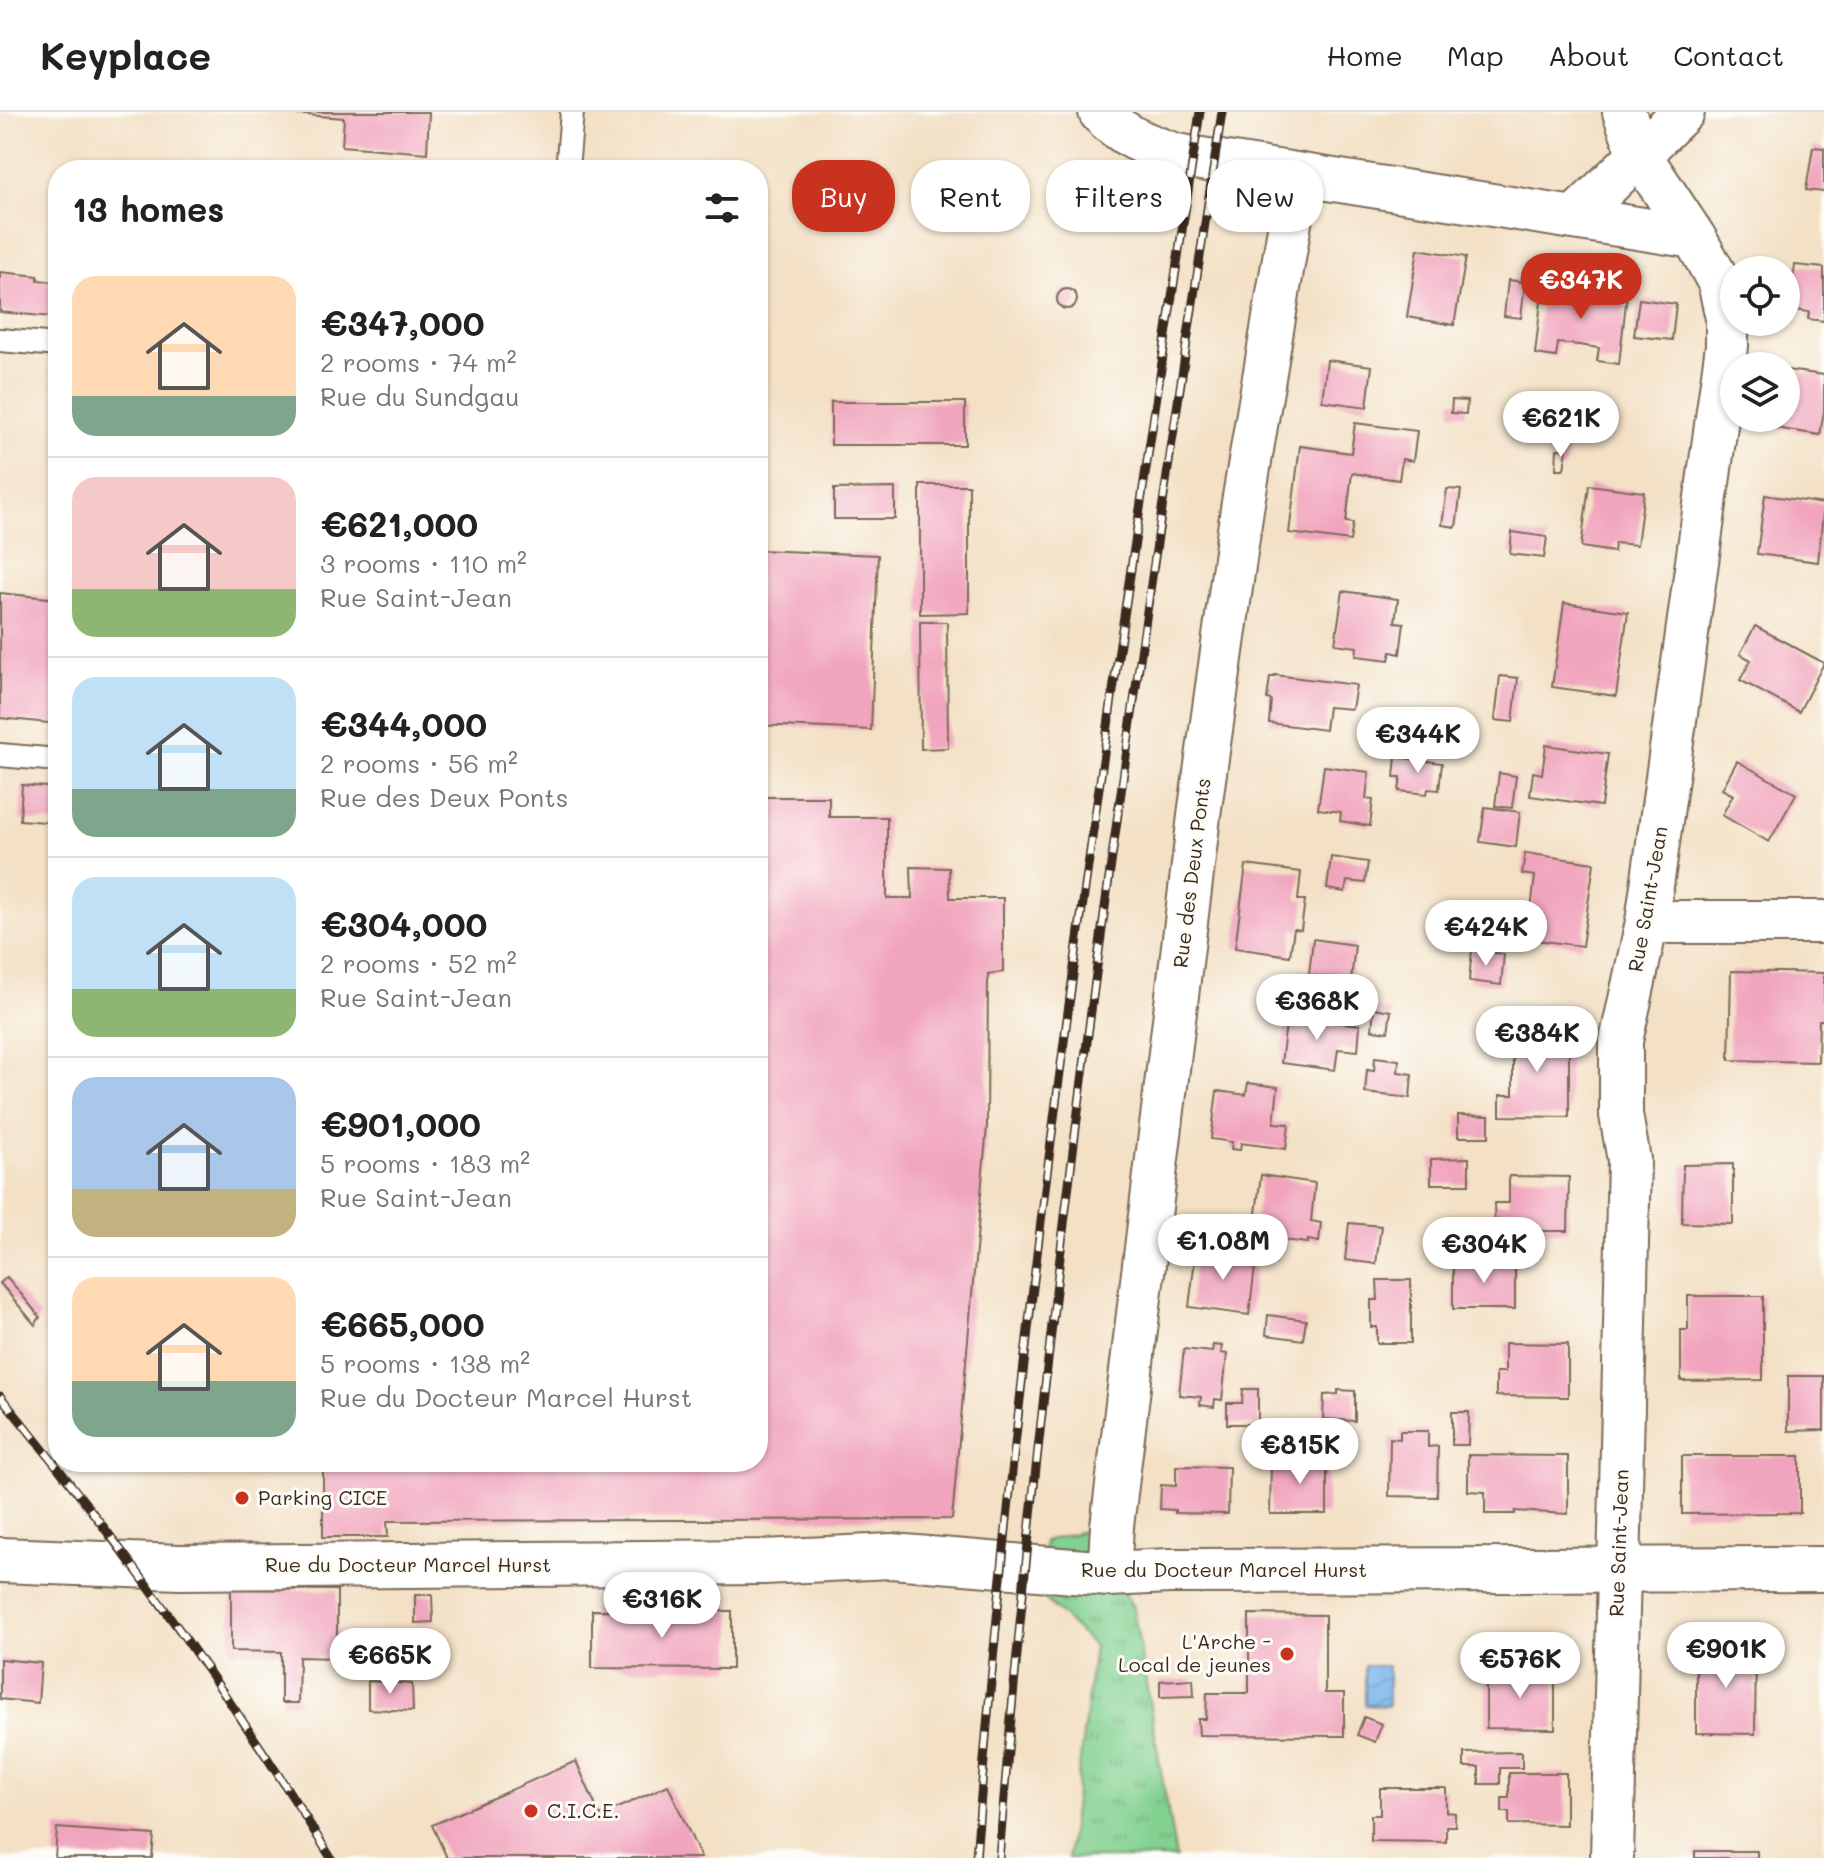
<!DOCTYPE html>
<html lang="en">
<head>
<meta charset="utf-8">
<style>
  :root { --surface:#fff; --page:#f2f2f2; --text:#222; --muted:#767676; --line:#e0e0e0; --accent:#c8321e }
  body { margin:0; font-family:Mali,sans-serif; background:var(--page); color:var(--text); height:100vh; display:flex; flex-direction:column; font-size:30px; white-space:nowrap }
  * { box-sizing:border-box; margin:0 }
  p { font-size:26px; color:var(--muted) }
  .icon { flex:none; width:44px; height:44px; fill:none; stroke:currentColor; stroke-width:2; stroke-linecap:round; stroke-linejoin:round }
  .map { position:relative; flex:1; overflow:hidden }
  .panel { position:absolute; left:48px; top:48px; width:720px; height:1312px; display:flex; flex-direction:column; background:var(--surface); border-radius:32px; box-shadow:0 2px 6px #0004 }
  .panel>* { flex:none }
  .banner { position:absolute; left:792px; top:48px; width:760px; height:72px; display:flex; gap:16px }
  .buttons { position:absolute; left:1720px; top:144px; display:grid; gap:16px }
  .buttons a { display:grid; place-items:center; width:80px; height:80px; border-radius:50%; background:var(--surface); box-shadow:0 2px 6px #0004; font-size:40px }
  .price { position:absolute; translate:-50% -68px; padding:0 18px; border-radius:28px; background:#fff; color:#222; font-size:26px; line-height:52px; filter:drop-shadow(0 2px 4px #0008) }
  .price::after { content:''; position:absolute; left:50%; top:48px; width:24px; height:18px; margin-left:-12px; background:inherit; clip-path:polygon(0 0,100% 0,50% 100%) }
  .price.on { background:var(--accent); color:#fff }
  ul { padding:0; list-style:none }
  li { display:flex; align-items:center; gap:24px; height:200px; padding:0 24px }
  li+li { border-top:2px solid var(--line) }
  li span { display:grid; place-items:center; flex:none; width:224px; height:160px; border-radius:24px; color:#555 }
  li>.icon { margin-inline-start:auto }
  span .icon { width:96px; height:96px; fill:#fffc; stroke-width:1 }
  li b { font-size:34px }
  h2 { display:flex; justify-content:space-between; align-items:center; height:96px; padding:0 24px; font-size:34px }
  .pill { padding:0 28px; border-radius:32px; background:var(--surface); box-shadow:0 2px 6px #0004; font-size:28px; line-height:72px }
  .pill.on { background:var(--accent); color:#fff }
  header { display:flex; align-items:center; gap:48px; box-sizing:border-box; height:112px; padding:0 40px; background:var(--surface); border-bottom:2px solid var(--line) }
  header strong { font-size:38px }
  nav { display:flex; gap:44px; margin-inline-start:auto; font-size:28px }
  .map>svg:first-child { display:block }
  .grass { fill:url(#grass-tufts); stroke:#5e7e58; stroke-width:2 }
  .water { fill:url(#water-waves); stroke:#5b7086; stroke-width:2 }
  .building { fill:#f1a4bd }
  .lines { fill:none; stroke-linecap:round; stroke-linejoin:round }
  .service-casing { stroke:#7b6a58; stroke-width:26 }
  .minor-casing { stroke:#7b6a58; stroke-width:46 }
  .tertiary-casing { stroke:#7b6a58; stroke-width:48 }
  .service { stroke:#fff; stroke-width:22 }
  .minor { stroke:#fff; stroke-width:42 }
  .tertiary { stroke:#fff; stroke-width:44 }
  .rail-casing { stroke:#3b2a1e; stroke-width:9 }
  .rail { stroke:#fdfcf7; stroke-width:6; stroke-dasharray:18; stroke-linecap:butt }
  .poi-dot { fill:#c8321e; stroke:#fdfcf7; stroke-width:3 }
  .labels { text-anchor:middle; stroke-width:6; stroke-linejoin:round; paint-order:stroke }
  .street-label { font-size:20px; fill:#3b2a1e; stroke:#fdfcf7 }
  .poi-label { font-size:20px; fill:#3b2a1e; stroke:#fdfcf7; text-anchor:start }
</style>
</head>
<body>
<header>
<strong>Keyplace</strong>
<nav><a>Home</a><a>Map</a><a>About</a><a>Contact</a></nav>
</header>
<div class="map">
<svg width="1824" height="1746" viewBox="0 0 1824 1746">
  <defs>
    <pattern id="grass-tufts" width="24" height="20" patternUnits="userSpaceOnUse" patternTransform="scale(2)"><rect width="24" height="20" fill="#82d191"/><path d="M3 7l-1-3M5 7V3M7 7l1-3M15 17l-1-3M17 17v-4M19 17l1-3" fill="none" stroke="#6caa76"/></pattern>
    <pattern id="water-waves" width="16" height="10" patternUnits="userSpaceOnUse" patternTransform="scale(2)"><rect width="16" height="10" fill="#7bb6ed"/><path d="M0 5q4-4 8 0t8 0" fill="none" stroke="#6694bf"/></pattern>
  </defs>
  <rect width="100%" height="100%" fill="#fdfcf7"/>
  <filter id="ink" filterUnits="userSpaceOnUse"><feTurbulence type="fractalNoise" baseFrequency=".0125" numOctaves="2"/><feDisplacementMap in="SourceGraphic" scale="16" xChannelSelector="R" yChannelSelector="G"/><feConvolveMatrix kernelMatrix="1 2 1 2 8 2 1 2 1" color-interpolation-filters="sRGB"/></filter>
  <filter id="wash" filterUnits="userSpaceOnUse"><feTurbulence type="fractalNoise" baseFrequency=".006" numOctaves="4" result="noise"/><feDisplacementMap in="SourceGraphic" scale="32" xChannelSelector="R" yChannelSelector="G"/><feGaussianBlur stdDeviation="1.8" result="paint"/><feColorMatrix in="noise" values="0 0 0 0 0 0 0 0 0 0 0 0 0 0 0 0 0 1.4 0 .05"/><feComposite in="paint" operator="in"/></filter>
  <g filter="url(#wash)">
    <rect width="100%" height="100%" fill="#f3e0c5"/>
    <path class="grass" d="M1084 1419 1133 1495 1176 1746H1068L1094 1534 1040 1482 1044 1429Z"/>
    <path class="water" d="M1365 1554H1388V1594L1365 1593Z"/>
    <g id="blocks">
      <path class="building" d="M295 0H429L427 41 342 34 344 6 295 2Z
        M1813 35 1824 36V80L1806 78Z
        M1418 137 1466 145 1454 213 1407 205Z
        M1795 153 1824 156V209L1808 207 1809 200 1789 197Z
        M0 160 38 164V168L55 170 52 205 0 200Z
        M1508 168 1525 170 1521 206 1504 204Z
        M1543 172 1627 182 1619 252 1597 249 1599 236 1579 233 1558 231 1556 245 1535 242Z
        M1057 187a10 10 0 1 1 20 0a10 10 0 1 1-20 0Z
        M1639 187 1676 192 1672 228 1634 224Z
        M1327 248 1372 254 1367 295 1322 289Z
        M1786 258 1824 263V299L1820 323 1775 316 1777 306H1786Z
        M1452 288 1467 289 1466 302 1451 301Z
        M831 290H965V333H831Z
        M1355 311 1417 319 1413 349 1402 347 1399 368 1352 361 1346 410 1353 411 1350 429 1289 421 1300 334 1351 341Z
        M1557 337 1567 338 1564 357H1556Z
        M920 373H969V501L920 502Z
        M1589 373 1644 380 1637 433 1615 431 1614 440 1581 435Z
        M895 376V407H834V377Z
        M1447 377 1461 378 1456 415 1442 413Z
        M1765 383 1824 392 1818 450 1757 442Z
        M1512 420 1547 425 1544 446 1510 442Z
        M758 438 878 443 871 618 758 613Z
        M1343 479 1398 487 1395 510 1404 511 1400 542 1391 540 1389 548 1356 544 1357 535 1335 532Z
        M0 481 58 487V612L0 606Z
        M1564 491 1628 500 1616 584 1552 575Z
        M920 510H947L948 636 921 637Z
        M1755 514 1824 551 1799 600 1740 568 1751 548 1740 542Z
        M1275 563 1356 573 1352 597 1328 595 1325 618 1269 611 1271 588 1267 587 1270 565H1274Z
        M1500 564 1518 566 1513 610 1495 608Z
        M1546 633 1608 642 1601 694 1530 684 1533 660 1542 662Z
        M1396 645 1442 651 1439 678 1428 677 1427 682 1399 679 1401 665H1394Z
        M1737 649 1796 682 1769 730 1722 703 1733 683 1722 677Z
        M1324 654 1369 660 1366 687 1373 688 1370 714 1340 709 1341 700 1318 697Z
        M1499 661 1516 664 1512 696 1495 694Z
        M22 673 58 676V711L20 708Z
        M758 685H829V705H887V786H912L911 755 949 756 950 786H1003V860L988 862 987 1014 952 1407 387 1409 388 1425H323V1350H758Z
        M1485 695 1520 700 1516 735 1480 730Z
        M1525 741 1594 751 1582 834 1513 825 1516 804 1530 806 1535 764 1522 762Z
        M1331 745 1368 750 1365 771 1347 769 1345 780 1327 777Z
        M1246 753 1301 760 1298 788H1305L1301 818 1294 817 1290 844 1235 836Z
        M1313 827 1355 833 1351 868 1309 863Z
        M1472 838 1504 842 1501 873 1469 869Z
        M1731 859 1824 861V908H1819L1818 950 1729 948Z
        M1374 896 1391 899 1388 920 1372 918Z
        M1287 904 1360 913 1358 939 1338 937 1335 958 1281 951Z
        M1500 920H1569V1005L1500 1004V983H1513V941H1499Z
        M1375 945 1399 948 1398 960 1412 962 1410 986 1365 981 1367 958 1374 959Z
        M1248 971 1278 975 1274 1011 1289 1012 1286 1037 1241 1031 1240 1038 1231 1037 1232 1030 1211 1027 1217 979 1246 983Z
        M1458 1003 1489 1004V1025H1458Z
        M1469 1046V1072H1431V1047Z
        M1733 1052V1112L1682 1111 1683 1053Z
        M1261 1063 1315 1071 1311 1109 1321 1111 1319 1130 1308 1128V1131L1275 1127 1276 1118 1254 1116Z
        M1509 1064 1569 1065 1568 1119H1495L1494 1091H1509Z
        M1349 1111 1381 1114 1376 1152 1345 1148Z
        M1204 1137 1249 1142 1247 1154 1255 1155 1249 1203 1189 1195 1195 1147 1202 1148Z
        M1453 1148 1515 1149V1197H1453Z
        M7 1165 40 1205 35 1213 0 1171Z
        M1377 1168H1411V1231H1377V1215H1371V1188H1378Z
        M1688 1184H1763V1268L1681 1269V1218H1688Z
        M1268 1203 1306 1208 1303 1228 1266 1223Z
        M1505 1231 1568 1232V1285L1496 1284V1260H1505Z
        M1213 1233 1222 1234 1221 1241 1227 1242 1222 1288 1215 1287 1214 1295 1200 1293 1201 1285 1179 1283 1184 1237 1212 1240Z
        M1788 1264H1824V1318L1788 1319Z
        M1243 1277H1258V1312H1227V1291H1242Z
        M1338 1278 1355 1279V1309L1323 1307 1324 1283 1338 1282Z
        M1452 1300H1469L1468 1333H1452Z
        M1400 1319H1428V1335L1438 1334 1437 1385 1389 1384 1390 1326 1400 1327Z
        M1301 1339H1327V1402H1270L1271 1352H1301Z
        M1468 1343 1568 1344V1402L1515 1399V1402H1485V1380L1468 1379Z
        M1682 1344H1800V1401L1682 1402Z
        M1176 1354 1229 1355 1228 1402 1175 1401V1398L1160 1397 1161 1373 1176 1374Z
        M231 1477 337 1478V1546L299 1545 298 1591H281V1540L231 1539Z
        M415 1483H432L433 1510 415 1511Z
        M592 1498 732 1499V1557L592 1556Z
        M1249 1502 1325 1503V1581H1344V1624L1199 1623 1198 1607H1206L1207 1581H1249Z
        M1696 1535H1756L1755 1622 1696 1621Z
        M0 1547 41 1551 38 1591 0 1587Z
        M1486 1560 1555 1561V1617L1486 1616Z
        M1193 1567 1194 1584 1160 1585V1569Z
        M368 1569 412 1572 413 1599 368 1597Z
        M1364 1605 1382 1612 1375 1630 1357 1623Z
        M1522 1640V1656H1500V1672H1479V1655H1464V1641Z
        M576 1649 600 1704 668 1673 701 1746H447L432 1713Z
        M1509 1661H1566V1713L1509 1712V1700H1502V1686H1509Z
        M1380 1676H1446V1700L1455 1701V1714H1446V1730L1371 1729V1703H1380Z
        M57 1716 154 1723 152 1746H55Z
        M1695 1739H1757V1746H1695Z"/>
    </g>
  </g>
  <g filter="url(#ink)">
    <use href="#blocks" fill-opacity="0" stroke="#7b6a58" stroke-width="2"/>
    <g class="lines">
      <defs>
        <path id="service" d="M567 58 572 0
          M0 228 58 233
          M0 643 58 648"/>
        <path id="minor" d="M1100 0C1121 24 1147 33 1176 43L1694 125
          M1574 106 1683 0
          M1647 810H1824
          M1109 1462 1112 1414 1200 696 1242 397 1298 63
          M1612 1746 1629 1048 1621 1003V929L1647 810 1727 234V206L1719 170 1694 125 1639 42 1624 0"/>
        <path id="tertiary" d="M0 1448 180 1455 763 1450 892 1444 1109 1462 1169 1459 1824 1457"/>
      </defs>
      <use href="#service" class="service-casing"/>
      <use href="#minor" class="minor-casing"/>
      <use href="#tertiary" class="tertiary-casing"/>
      <use href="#service" class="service"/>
      <use href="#minor" class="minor"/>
      <use href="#tertiary" class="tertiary"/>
      <defs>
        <path id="rail" d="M0 1284C121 1431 231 1584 331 1746
          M976 1746C1021 1161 1112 580 1200 0
          M999 1746C1046 1161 1133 580 1222 0"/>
      </defs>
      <use href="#rail" class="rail-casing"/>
      <use href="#rail" class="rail"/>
    </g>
  </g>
  <g class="poi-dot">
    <circle cx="242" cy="1386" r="8"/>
    <circle cx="1287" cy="1542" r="8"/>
    <circle cx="531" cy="1699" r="8"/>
  </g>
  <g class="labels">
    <g class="street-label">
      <text transform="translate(1192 761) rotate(-83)" y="7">Rue des Deux Ponts</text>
      <text transform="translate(1648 787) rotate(-80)" y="7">Rue Saint-Jean</text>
      <text transform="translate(1619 1431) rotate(-88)" y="7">Rue Saint-Jean</text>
      <text x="408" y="1460">Rue du Docteur Marcel Hurst</text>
      <text x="1224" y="1465">Rue du Docteur Marcel Hurst</text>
    </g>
    <g class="poi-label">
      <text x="258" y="1393">Parking CICE</text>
      <text x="1271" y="1537" text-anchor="end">L'Arche -<tspan x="1271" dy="23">Local de jeunes</tspan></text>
      <text x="547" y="1706">C.I.C.E.</text>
    </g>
  </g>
</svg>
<div class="buttons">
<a><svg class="icon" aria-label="locate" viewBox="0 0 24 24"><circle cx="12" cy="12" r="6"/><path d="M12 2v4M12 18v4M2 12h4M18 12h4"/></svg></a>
<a><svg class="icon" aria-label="layers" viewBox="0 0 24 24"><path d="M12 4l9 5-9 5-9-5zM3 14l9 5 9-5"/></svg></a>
</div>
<b class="price on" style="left:1581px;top:209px">€347K</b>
<b class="price" style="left:1561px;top:347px">€621K</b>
<b class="price" style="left:1418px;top:663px">€344K</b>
<b class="price" style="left:1486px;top:856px">€424K</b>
<b class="price" style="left:1317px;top:930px">€368K</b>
<b class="price" style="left:1537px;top:962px">€384K</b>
<b class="price" style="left:1223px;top:1170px">€1.08M</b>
<b class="price" style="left:1484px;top:1173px">€304K</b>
<b class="price" style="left:1300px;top:1374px">€815K</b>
<b class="price" style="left:662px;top:1528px">€316K</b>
<b class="price" style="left:1726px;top:1578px">€901K</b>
<b class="price" style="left:390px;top:1584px">€665K</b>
<b class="price" style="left:1520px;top:1588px">€576K</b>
<div class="banner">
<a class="pill on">Buy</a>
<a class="pill">Rent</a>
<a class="pill">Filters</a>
<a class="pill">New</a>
</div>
<section class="panel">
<h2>13 homes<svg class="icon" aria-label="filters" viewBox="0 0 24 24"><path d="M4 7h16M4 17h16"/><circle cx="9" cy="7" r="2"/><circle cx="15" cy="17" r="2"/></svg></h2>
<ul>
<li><span style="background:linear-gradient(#ffd9b3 75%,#7fa58c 0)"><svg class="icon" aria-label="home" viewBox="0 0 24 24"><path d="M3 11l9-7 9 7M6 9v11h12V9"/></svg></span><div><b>€347,000</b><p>2 rooms · 74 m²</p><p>Rue du Sundgau</p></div></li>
<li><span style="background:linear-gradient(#f6c9c9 70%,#8fb573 0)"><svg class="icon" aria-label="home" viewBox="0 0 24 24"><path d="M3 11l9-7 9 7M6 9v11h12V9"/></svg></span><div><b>€621,000</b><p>3 rooms · 110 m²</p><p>Rue Saint-Jean</p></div></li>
<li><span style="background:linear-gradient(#bfe0f5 70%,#7fa58c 0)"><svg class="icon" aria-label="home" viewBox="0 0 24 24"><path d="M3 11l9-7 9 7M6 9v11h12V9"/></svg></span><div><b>€344,000</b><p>2 rooms · 56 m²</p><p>Rue des Deux Ponts</p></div></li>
<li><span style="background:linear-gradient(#bfe0f5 70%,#8fb573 0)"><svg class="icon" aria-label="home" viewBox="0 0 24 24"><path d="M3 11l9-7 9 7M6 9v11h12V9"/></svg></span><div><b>€304,000</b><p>2 rooms · 52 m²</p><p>Rue Saint-Jean</p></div></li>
<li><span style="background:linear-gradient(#a9c7e8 70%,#c2b280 0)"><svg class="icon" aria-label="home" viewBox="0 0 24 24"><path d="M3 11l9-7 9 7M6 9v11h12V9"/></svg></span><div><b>€901,000</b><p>5 rooms · 183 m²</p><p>Rue Saint-Jean</p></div></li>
<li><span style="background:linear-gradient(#ffd9b3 65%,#7fa58c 0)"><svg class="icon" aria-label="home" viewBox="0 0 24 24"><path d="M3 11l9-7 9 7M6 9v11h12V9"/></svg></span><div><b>€665,000</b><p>5 rooms · 138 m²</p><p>Rue du Docteur Marcel Hurst</p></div></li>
</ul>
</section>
</div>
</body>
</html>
